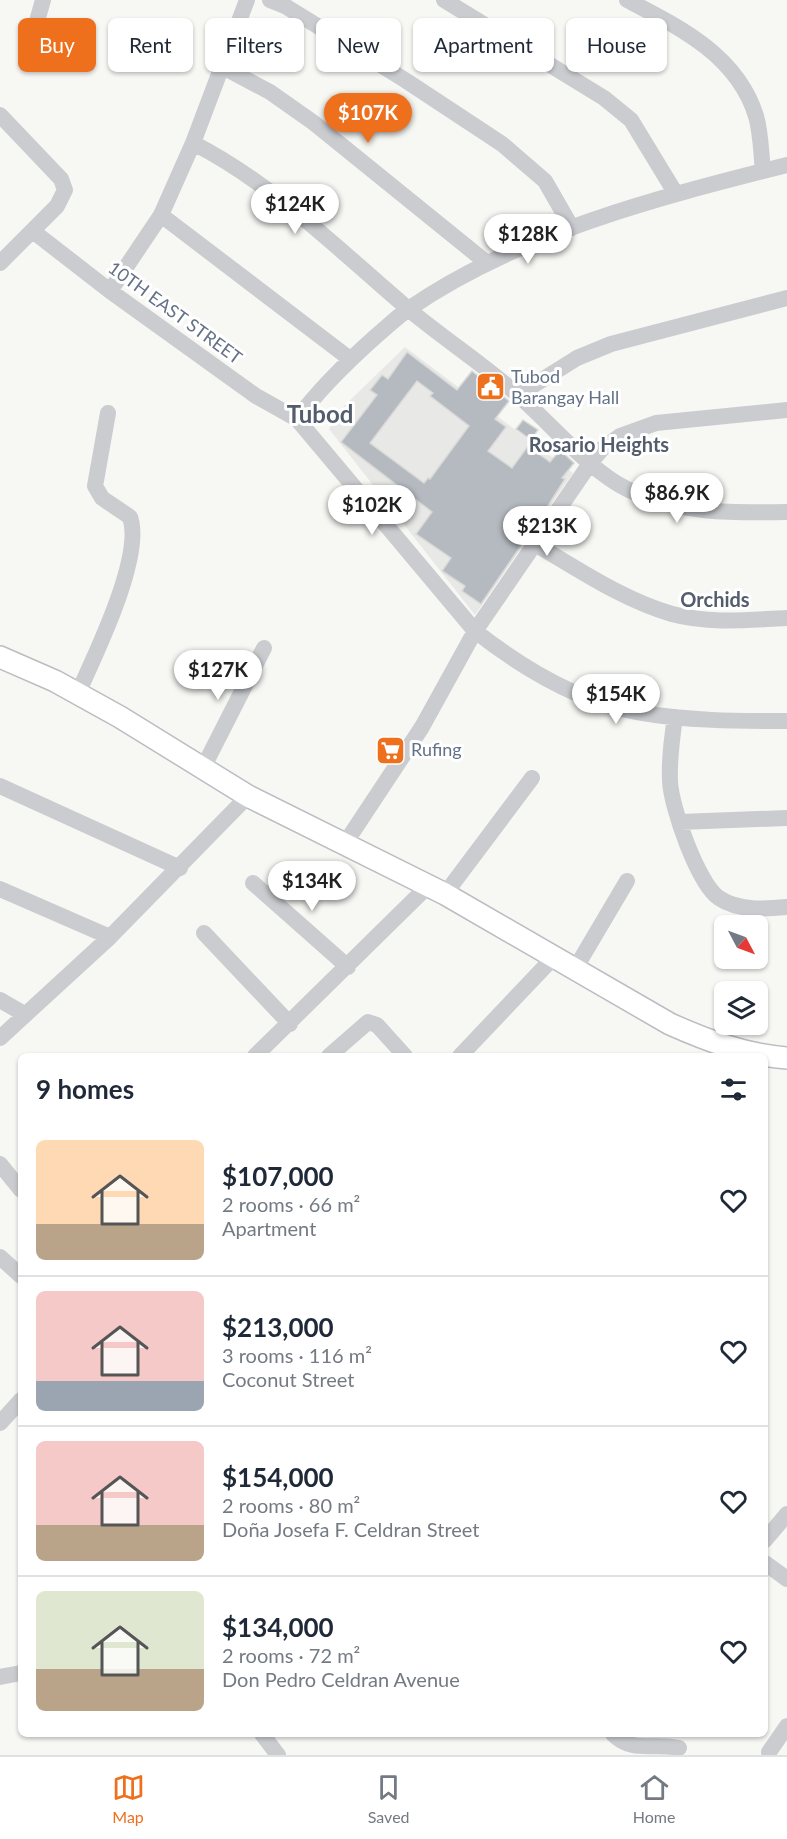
<!DOCTYPE html>
<html lang="en">
<head>
<meta charset="utf-8">
<style>
  :root { --surface:#fff; --page:#f2f2f3; --text:#1f2937; --muted:#747a83; --line:#e0e1e3; --accent:#ee701d }
  body { margin:0; font-family:Lato,sans-serif; background:var(--page); color:var(--text); height:100vh; display:flex; flex-direction:column; font-size:22px; white-space:nowrap }
  * { box-sizing:border-box; margin:0 }
  p { font-size:20px; color:var(--muted) }
  .icon { flex:none; width:33px; height:33px; fill:none; stroke:currentColor; stroke-width:2; stroke-linecap:round; stroke-linejoin:round }
  .map { position:relative; flex:1; overflow:hidden }
  .side { position:absolute; left:18px; top:1053px; width:750px; height:684px; display:flex; flex-direction:column; background:var(--surface); border-radius:9px; box-shadow:0 2px 4px #0004 }
  .side>* { flex:none }
  .guide { position:absolute; left:18px; top:18px; width:752px; height:54px; display:flex; gap:12px }
  .needle { width:39px; rotate:131deg }
  .fabs { position:absolute; left:714px; top:915px; display:grid; gap:12px }
  .fabs a { display:grid; place-items:center; width:54px; height:54px; border-radius:9px; background:var(--surface); box-shadow:0 2px 4px #0004; font-size:30px }
  .price { position:absolute; translate:-50% -51px; padding:0 14px; border-radius:21px; background:#fff; color:#222; font-size:20px; line-height:39px; filter:drop-shadow(0 2px 3px #0008) }
  .price::after { content:''; position:absolute; left:50%; top:36px; width:18px; height:14px; margin-left:-9px; background:inherit; clip-path:polygon(0 0,100% 0,50% 100%) }
  .price.selected { background:var(--accent); color:#fff }
  ul { padding:0; list-style:none }
  li { display:flex; align-items:center; gap:18px; height:150px; padding:0 18px }
  li+li { border-top:2px solid var(--line) }
  li span { display:grid; place-items:center; flex:none; width:168px; height:120px; border-radius:9px; color:#555 }
  li>.icon { margin-inline-start:auto }
  span .icon { width:72px; height:72px; fill:#fffc; stroke-width:1 }
  li b { font-size:26px }
  h2 { display:flex; justify-content:space-between; align-items:center; height:72px; padding:0 18px; font-size:26px }
  .tag { padding:0 21px; border-radius:9px; background:var(--surface); box-shadow:0 2px 4px #0004; font-size:21px; line-height:54px }
  .tag.selected { background:var(--accent); color:#fff }
  .dock { display:flex; justify-content:space-around; align-items:center; height:84px; border-top:2px solid var(--line); background:var(--surface); font-size:16px; color:var(--muted) }
  .dock a { display:grid; justify-items:center; gap:3px }
  .dock .selected { color:var(--accent) }
  .map>svg:first-child { display:block }
  .built { fill:#e8e8e7 }
  .building { fill:#b4bac0; stroke:#d9d9d6; stroke-width:1.5; fill-rule:evenodd }
  .lines { fill:none; stroke-linecap:round; stroke-linejoin:round }
  .major-casing { stroke:#babdc2; stroke-width:24 }
  .minor { stroke:#caccd0; stroke-width:16 }
  .major { stroke:#fff; stroke-width:21 }
  .labels { text-anchor:middle; stroke-width:6; stroke-linejoin:round; paint-order:stroke }
  .street-label { font-size:18px; fill:#647287; stroke:#fff }
  .poi-label { font-size:18px; fill:#647287; stroke:#fff; text-anchor:start }
  .neighbourhood-label { font-size:20px; font-weight:bold; fill:#535d6c; stroke:#fff }
  .district-label { font-size:24px; font-weight:bold; fill:#535d6c; stroke:#fff }
</style>
</head>
<body>
<div class="map">
<svg width="787" height="1755" viewBox="0 0 787 1755">
  <rect width="100%" height="100%" fill="#f7f7f4"/>
  <path class="built" d="M405 347 573 473 475 615 329 429 342 408Z"/>
  <path class="building" d="M407 352 457 390 472 371 509 401 495 419 506 427 488 451 512 468 528 446 550 462 560 450 574 463 562 478 565 479 542 515 481 604 462 591 465 586 442 571 451 558 416 534 432 512 341 442 377 395 370 390 382 375 388 379ZM417 381 433 393 430 396 469 426 430 479 428 478 424 483 370 443Z
    M523 420 538 430 531 440 516 429Z"/>
  <g class="lines">
    <defs>
      <path id="major" d="M0 657 55 681 120 717 248 796 445 894 670 1024C708 1041 746 1055 787 1058"/>
    </defs>
    <use href="#major" class="major-casing"/>
    <path class="minor" d="M270 0 285 6 405 80 502 144 545 181 572 228
      M444 0 604 98 631 120 676 194
      M627 0C679 27 737 55 756 116 761 133 761 153 763 171
      M30 46 43 0
      M221 66 270 92 314 123 487 263
      M0 115 61 179 65 190 57 206 0 263
      M193 143C273 184 338 249 406 307 442 338 484 364 520 397 551 424 590 471 627 489 678 514 731 513 787 512
      M161 215 350 359
      M34 232 110 291 256 396 297 419 475 631C521 667 578 702 637 712 686 721 737 721 787 721
      M110 291 161 215 193 143 247 0
      M518 395 577 358 611 344 787 298
      M297 419C320 388 346 363 375 337 387 327 398 316 410 308 519 233 660 197 787 165
      M535 544C578 569 623 600 672 614 709 624 748 620 787 618
      M78 693C95 655 144 556 130 517L102 498 95 486 108 413
      M675 717C672 738 669 759 670 781 671 807 698 884 719 898 738 911 766 909 787 907
      M202 770 264 648
      M0 786 180 868
      M680 822 787 818
      M344 845 422 727 475 631 591 462 602 449 620 436 656 423 787 410
      M253 883 348 967
      M0 889 110 937
      M445 894 532 778
      M204 933 290 1024
      M575 969 627 881
      M0 1000 24 1014
      M0 1038 110 937 248 796
      M255 1056 428 886
      M329 1056 368 1022 377 1025 405 1056
      M460 1056 554 957
      M0 1164 21 1190
      M0 1257 21 1276
      M0 1423 21 1400
      M765 1540 787 1514
      M765 1563 787 1579
      M0 1677 21 1673
      M262 1734 278 1755
      M613 1734C633 1754 654 1742 679 1748
      M769 1752 787 1726"/>
    <use href="#major" class="major"/>
  </g>
  <defs>
    <symbol id="civic-square" viewBox="-11 -11 22 22"><rect x="-9" y="-9" width="18" height="18" rx="4" fill="#ee701d" stroke="#fff"/><path d="M-.6-6.5H3V-4.5H.6V-3L4-1V1h2V6H-6V1h2V-1L-.6-3ZM-1.2 2.5V6h2.4V2.5Z" fill="#fff"/></symbol>
    <symbol id="supermarket-square" viewBox="-11 -11 22 22"><rect x="-9" y="-9" width="18" height="18" rx="4" fill="#ee701d" stroke="#fff"/><path d="M-6-5.5h2.5l.6 2H6L4.5 2H-2.5L-4.4-4H-6ZM-1.5 3.2a1.3 1.3 0 1 0 .1 0ZM3 3.2a1.3 1.3 0 1 0 .1 0Z" fill="#fff"/></symbol>
  </defs>
  <g fill-rule="evenodd">
    <use href="#civic-square" x="474" y="370" width="33" height="33"/>
    <use href="#supermarket-square" x="374" y="734" width="33" height="33"/>
  </g>
  <g class="labels">
    <g class="street-label">
      <text transform="translate(175 313) rotate(36)" y="6">10TH EAST STREET</text>
    </g>
    <g class="poi-label">
      <text x="511" y="383">Tubod<tspan x="511" dy="21">Barangay Hall</tspan></text>
      <text x="411" y="756">Rufing</text>
    </g>
    <g class="neighbourhood-label">
      <text x="599" y="452">Rosario Heights</text>
      <text x="715" y="607">Orchids</text>
    </g>
    <g class="district-label">
      <text x="320" y="423">Tubod</text>
    </g>
  </g>
</svg>
<div class="fabs">
<a><svg class="needle" viewBox="-14 -14 28 28"><path d="M0-13l5 13h-10z" fill="#e53935"/><path d="M0 13l5-13h-10z" fill="#747a83"/></svg></a>
<a><svg class="icon" aria-label="layers" viewBox="0 0 24 24"><path d="M12 4l9 5-9 5-9-5zM3 14l9 5 9-5"/></svg></a>
</div>
<b class="price selected" style="left:368px;top:144px">$107K</b>
<b class="price" style="left:295px;top:235px">$124K</b>
<b class="price" style="left:528px;top:265px">$128K</b>
<b class="price" style="left:677px;top:524px">$86.9K</b>
<b class="price" style="left:372px;top:536px">$102K</b>
<b class="price" style="left:547px;top:557px">$213K</b>
<b class="price" style="left:218px;top:701px">$127K</b>
<b class="price" style="left:616px;top:725px">$154K</b>
<b class="price" style="left:312px;top:912px">$134K</b>
<div class="guide">
<a class="tag selected">Buy</a>
<a class="tag">Rent</a>
<a class="tag">Filters</a>
<a class="tag">New</a>
<a class="tag">Apartment</a>
<a class="tag">House</a>
</div>
<section class="side">
<h2>9 homes<svg class="icon" aria-label="filters" viewBox="0 0 24 24"><path d="M4 7h16M4 17h16"/><circle cx="9" cy="7" r="2"/><circle cx="15" cy="17" r="2"/></svg></h2>
<ul>
<li><span style="background:linear-gradient(#ffd9b3 70%,#b9a48a 0)"><svg class="icon" aria-label="home" viewBox="0 0 24 24"><path d="M3 11l9-7 9 7M6 9v11h12V9"/></svg></span><div><b>$107,000</b><p>2 rooms · 66 m²</p><p>Apartment</p></div><svg class="icon" aria-label="heart" viewBox="0 0 24 24"><path d="M12 20l-8-8c-3-5 5-10 8-4 3-6 11-1 8 4z"/></svg></li>
<li><span style="background:linear-gradient(#f6c9c9 75%,#9aa5b1 0)"><svg class="icon" aria-label="home" viewBox="0 0 24 24"><path d="M3 11l9-7 9 7M6 9v11h12V9"/></svg></span><div><b>$213,000</b><p>3 rooms · 116 m²</p><p>Coconut Street</p></div><svg class="icon" aria-label="heart" viewBox="0 0 24 24"><path d="M12 20l-8-8c-3-5 5-10 8-4 3-6 11-1 8 4z"/></svg></li>
<li><span style="background:linear-gradient(#f6c9c9 70%,#b9a48a 0)"><svg class="icon" aria-label="home" viewBox="0 0 24 24"><path d="M3 11l9-7 9 7M6 9v11h12V9"/></svg></span><div><b>$154,000</b><p>2 rooms · 80 m²</p><p>Doña Josefa F. Celdran Street</p></div><svg class="icon" aria-label="heart" viewBox="0 0 24 24"><path d="M12 20l-8-8c-3-5 5-10 8-4 3-6 11-1 8 4z"/></svg></li>
<li><span style="background:linear-gradient(#dfe7d0 65%,#b9a48a 0)"><svg class="icon" aria-label="home" viewBox="0 0 24 24"><path d="M3 11l9-7 9 7M6 9v11h12V9"/></svg></span><div><b>$134,000</b><p>2 rooms · 72 m²</p><p>Don Pedro Celdran Avenue</p></div><svg class="icon" aria-label="heart" viewBox="0 0 24 24"><path d="M12 20l-8-8c-3-5 5-10 8-4 3-6 11-1 8 4z"/></svg></li>
</ul>
</section>
</div>
<nav class="dock">
<a class="selected"><svg class="icon" aria-label="map" viewBox="0 0 24 24"><path d="M3 6l6-2 6 2 6-2v14l-6 2-6-2-6 2zM9 4v14M15 6v14"/></svg>Map</a>
<a><svg class="icon" aria-label="saved" viewBox="0 0 24 24"><path d="M7 4h10v16l-5-4-5 4z"/></svg>Saved</a>
<a><svg class="icon" aria-label="home" viewBox="0 0 24 24"><path d="M3 11l9-7 9 7M6 9v11h12V9"/></svg>Home</a>
</nav>
</body>
</html>
